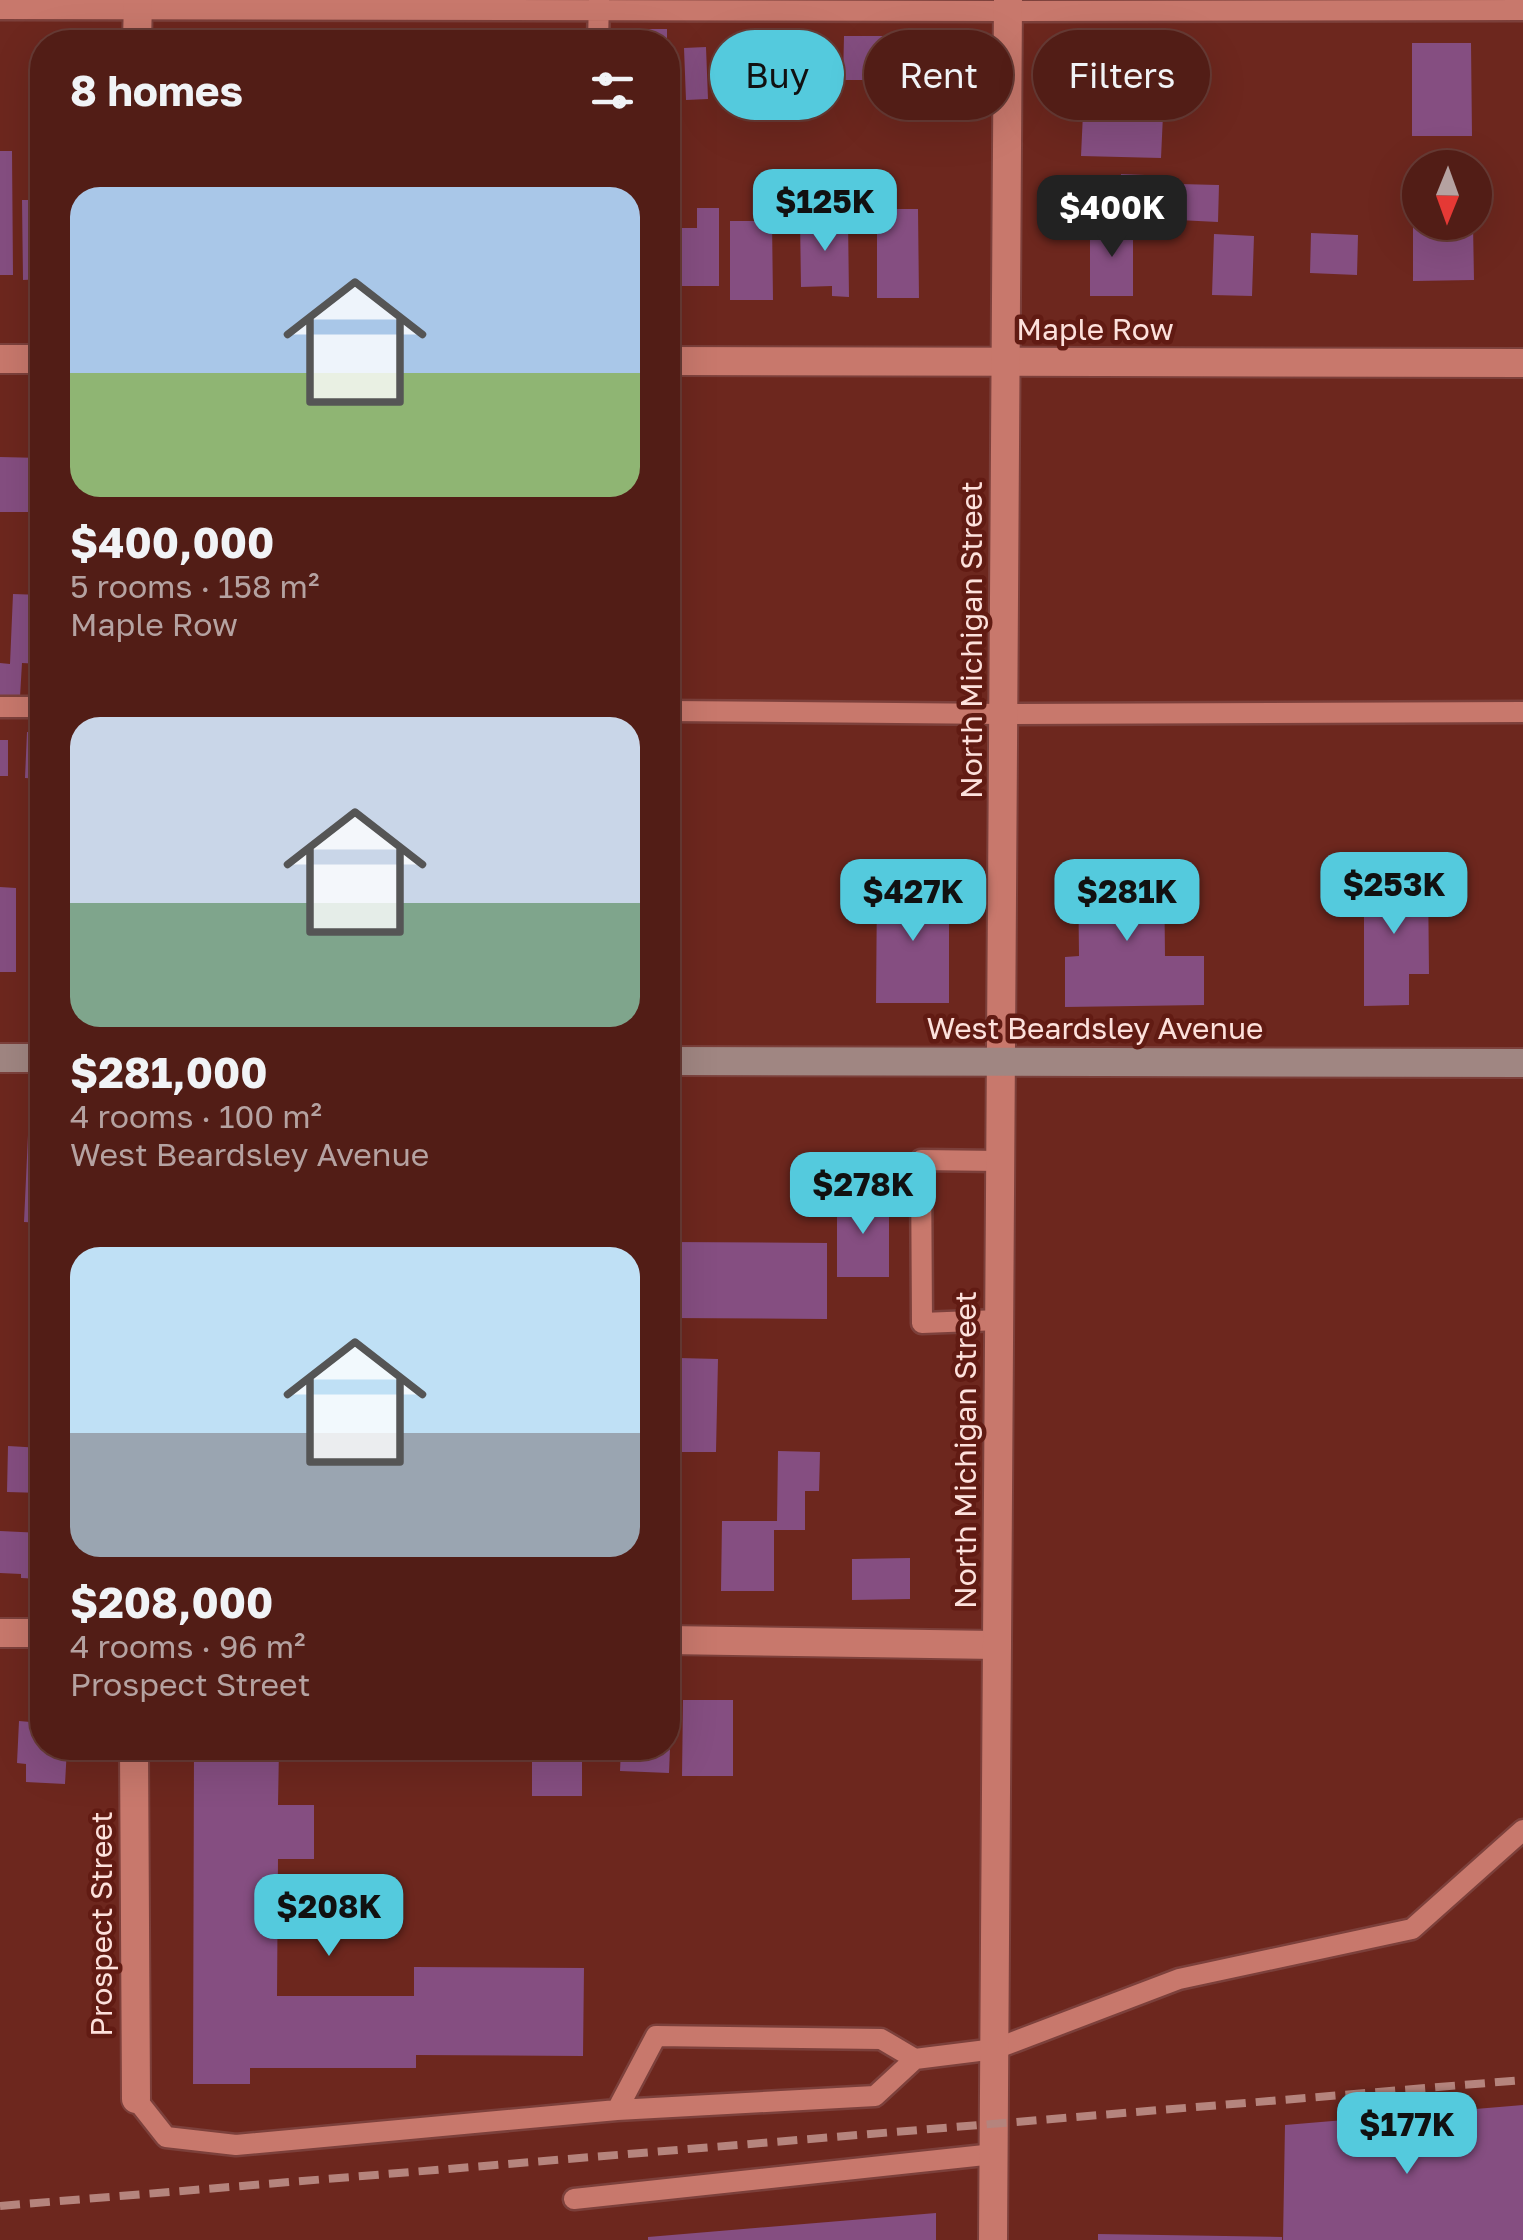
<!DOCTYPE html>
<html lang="en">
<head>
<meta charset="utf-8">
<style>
  :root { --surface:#521d16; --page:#5c2a23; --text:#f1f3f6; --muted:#b5a2a1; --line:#683b35; --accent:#54cadd }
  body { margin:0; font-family:"Golos Text",sans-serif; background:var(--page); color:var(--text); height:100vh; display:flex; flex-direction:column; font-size:38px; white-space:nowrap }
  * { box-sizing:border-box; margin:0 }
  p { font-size:32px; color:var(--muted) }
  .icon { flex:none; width:55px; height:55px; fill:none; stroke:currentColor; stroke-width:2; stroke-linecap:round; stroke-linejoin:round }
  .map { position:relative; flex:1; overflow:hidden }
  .sheet { position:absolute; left:30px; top:30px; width:650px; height:1730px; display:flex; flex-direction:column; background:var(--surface); border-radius:40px; box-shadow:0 10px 40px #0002,0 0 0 2px var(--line) }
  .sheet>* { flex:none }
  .hud { position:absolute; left:710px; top:30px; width:662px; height:90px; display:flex; gap:20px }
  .needle { width:65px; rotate:181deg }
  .controls { position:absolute; left:1402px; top:150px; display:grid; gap:20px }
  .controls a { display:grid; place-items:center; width:90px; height:90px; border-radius:50%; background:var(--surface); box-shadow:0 10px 40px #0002,0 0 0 2px var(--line); font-size:50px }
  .price { position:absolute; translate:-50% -85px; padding:0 22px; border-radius:20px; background:var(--accent); color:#111; font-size:32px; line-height:65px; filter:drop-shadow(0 2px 5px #0008) }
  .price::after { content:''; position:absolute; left:50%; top:60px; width:30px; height:22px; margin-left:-15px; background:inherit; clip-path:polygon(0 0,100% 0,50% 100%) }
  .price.current { background:#222; color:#fff }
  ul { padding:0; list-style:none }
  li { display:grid; align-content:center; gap:20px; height:530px; padding:0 40px }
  li span { display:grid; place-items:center; height:310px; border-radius:30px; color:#555 }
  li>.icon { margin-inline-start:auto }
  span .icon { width:180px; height:180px; fill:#fffc; stroke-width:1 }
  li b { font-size:42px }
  h2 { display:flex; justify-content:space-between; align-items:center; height:120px; padding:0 40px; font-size:42px }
  .pill { padding:0 35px; border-radius:45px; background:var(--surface); box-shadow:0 10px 40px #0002,0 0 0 2px var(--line); font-size:35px; line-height:90px }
  .pill.current { background:var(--accent); color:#111 }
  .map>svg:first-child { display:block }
  .building { fill:#854e81 }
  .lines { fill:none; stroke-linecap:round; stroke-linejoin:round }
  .service-casing { stroke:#7c403b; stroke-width:25 }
  .minor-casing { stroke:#7c403b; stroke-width:32 }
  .tertiary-casing { stroke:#7c403b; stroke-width:32 }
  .secondary-casing { stroke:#7c403b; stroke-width:32 }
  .service { stroke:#c8786c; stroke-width:20 }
  .minor { stroke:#c8786c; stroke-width:28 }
  .tertiary { stroke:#c8786c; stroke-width:28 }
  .secondary { stroke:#a08682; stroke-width:28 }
  .rail { stroke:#b5847d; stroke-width:8; stroke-dasharray:20 10; stroke-linecap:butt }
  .labels { text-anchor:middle; stroke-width:9; stroke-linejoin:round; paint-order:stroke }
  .street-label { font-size:30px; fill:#fde1dc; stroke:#611b13 }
</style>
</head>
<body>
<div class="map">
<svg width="1523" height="2240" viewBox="0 0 1523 2240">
  <rect width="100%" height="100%" fill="#6d271e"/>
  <path class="building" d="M630 29H667V42H630Z
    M844 36H937L936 80H843Z
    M276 38V42H207V39Z
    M1412 43H1471L1472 136H1412Z
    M706 47 708 99 686 100 684 48Z
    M1097 50 1175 52 1174 93 1096 90Z
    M1083 113 1163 115 1161 158 1081 156Z
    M0 151H12L13 275H0Z
    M1121 174 1145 175 1144 204 1119 203Z
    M1179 184 1219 185 1218 222 1178 220Z
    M22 200H42V279L23 280Z
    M697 208H719V286H678L677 228H697Z
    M877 209H918L919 298H877Z
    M800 218H848L849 297 832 296V286L801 287Z
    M730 221H772L773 300H730Z
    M1413 224H1473L1474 280 1413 281Z
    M1090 225H1133V296H1090Z
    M1311 233 1358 235 1357 275 1310 273Z
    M1214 234 1254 236 1252 296 1212 295Z
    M0 457 42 458V512H0Z
    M13 594 42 595V664L22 663 20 697H0V663L10 664Z
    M27 732 42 733V779L25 778Z
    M0 740H8V776H0Z
    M1164 865 1165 956H1204V1005L1065 1007V957L1079 956 1078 866Z
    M1364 876H1428L1429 974H1409V1005L1364 1006Z
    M877 884 949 885V1003H876Z
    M0 887 16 888V972H0Z
    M29 897H42V977H29Z
    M28 1135 42 1136V1223L24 1222Z
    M837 1197H889V1277H837Z
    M668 1242 827 1243V1319L668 1318Z
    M679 1358 718 1359 716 1452H678Z
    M8 1446 42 1448V1493L7 1492Z
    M778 1451 820 1452 819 1491H805V1530H774V1591H721L722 1521H777Z
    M0 1531 42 1533V1579L21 1578V1574L0 1573Z
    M910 1558V1599L852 1600V1559Z
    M683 1700H733V1776H682Z
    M19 1721 42 1723V1748H67L65 1784 26 1782V1764L17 1763Z
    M194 1748H279L278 1805H314V1859H278L277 1996H414V1967L584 1968 583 2056 416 2055V2068H250V2084H193Z
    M532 1748H582V1796H532Z
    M621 1748H670L669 1773 620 1771Z
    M1523 2105V2240H1283L1285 2125Z
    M936 2213V2240H648V2237Z
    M1098 2234 1282 2237V2240H1098Z"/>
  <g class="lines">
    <defs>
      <path id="service" d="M0 9 1008 11 1523 10
        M598 42 599 0
        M0 707H42
        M668 711 1004 714 1523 712
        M999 1320 922 1323 921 1160 1000 1161
        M136 2099 166 2137 236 2145 617 2110 875 2096 915 2059 995 2049 1179 1979 1412 1929 1523 1830
        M617 2110 656 2036 881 2039 915 2059
        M574 2199 994 2154"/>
      <path id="minor" d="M137 42 138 0
        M0 359H42
        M668 361 1523 363
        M0 1633H42
        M668 1640 997 1645
        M134 1748 136 2099"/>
      <path id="tertiary" d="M993 2240 1008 0"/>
      <path id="secondary" d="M0 1058H42
        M668 1061 1523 1063"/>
    </defs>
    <use href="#service" class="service-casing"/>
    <use href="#minor" class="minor-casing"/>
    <use href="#tertiary" class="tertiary-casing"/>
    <use href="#secondary" class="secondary-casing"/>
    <use href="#service" class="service"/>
    <use href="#minor" class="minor"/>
    <use href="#tertiary" class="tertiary"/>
    <use href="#secondary" class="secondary"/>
    <path class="rail" d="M0 2206 1523 2080"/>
  </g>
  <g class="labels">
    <g class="street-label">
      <text x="1095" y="340">Maple Row</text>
      <text transform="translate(972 640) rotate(-90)" y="10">North Michigan Street</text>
      <text x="1095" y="1039">West Beardsley Avenue</text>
      <text transform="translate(966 1450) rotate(-90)" y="10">North Michigan Street</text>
      <text transform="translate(102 1924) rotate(-90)" y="10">Prospect Street</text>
    </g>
  </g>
</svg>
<div class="controls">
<a><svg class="needle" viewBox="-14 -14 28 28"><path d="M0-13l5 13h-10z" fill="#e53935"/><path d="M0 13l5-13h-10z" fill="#b5a2a1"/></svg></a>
</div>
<b class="price" style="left:825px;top:254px">$125K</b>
<b class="price current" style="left:1112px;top:260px">$400K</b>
<b class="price" style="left:1394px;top:937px">$253K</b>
<b class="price" style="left:913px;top:944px">$427K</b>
<b class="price" style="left:1127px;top:944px">$281K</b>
<b class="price" style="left:863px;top:1237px">$278K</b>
<b class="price" style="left:329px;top:1959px">$208K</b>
<b class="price" style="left:1407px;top:2177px">$177K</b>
<div class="hud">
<a class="pill current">Buy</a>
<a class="pill">Rent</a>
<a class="pill">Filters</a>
</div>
<section class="sheet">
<h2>8 homes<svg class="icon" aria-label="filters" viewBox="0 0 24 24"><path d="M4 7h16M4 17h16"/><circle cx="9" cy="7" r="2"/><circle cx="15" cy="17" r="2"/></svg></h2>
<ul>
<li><span style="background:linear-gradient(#a9c7e8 60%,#8fb573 0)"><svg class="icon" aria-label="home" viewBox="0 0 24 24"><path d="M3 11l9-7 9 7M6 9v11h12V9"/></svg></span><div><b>$400,000</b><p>5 rooms · 158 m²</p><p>Maple Row</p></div></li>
<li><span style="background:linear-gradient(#c9d6e8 60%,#7fa58c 0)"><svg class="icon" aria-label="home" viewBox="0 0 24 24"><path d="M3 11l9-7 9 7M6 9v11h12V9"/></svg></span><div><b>$281,000</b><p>4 rooms · 100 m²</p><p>West Beardsley Avenue</p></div></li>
<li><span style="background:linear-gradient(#bfe0f5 60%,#9aa5b1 0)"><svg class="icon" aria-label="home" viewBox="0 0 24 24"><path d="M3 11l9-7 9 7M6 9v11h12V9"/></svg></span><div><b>$208,000</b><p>4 rooms · 96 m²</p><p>Prospect Street</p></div></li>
</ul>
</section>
</div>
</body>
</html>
